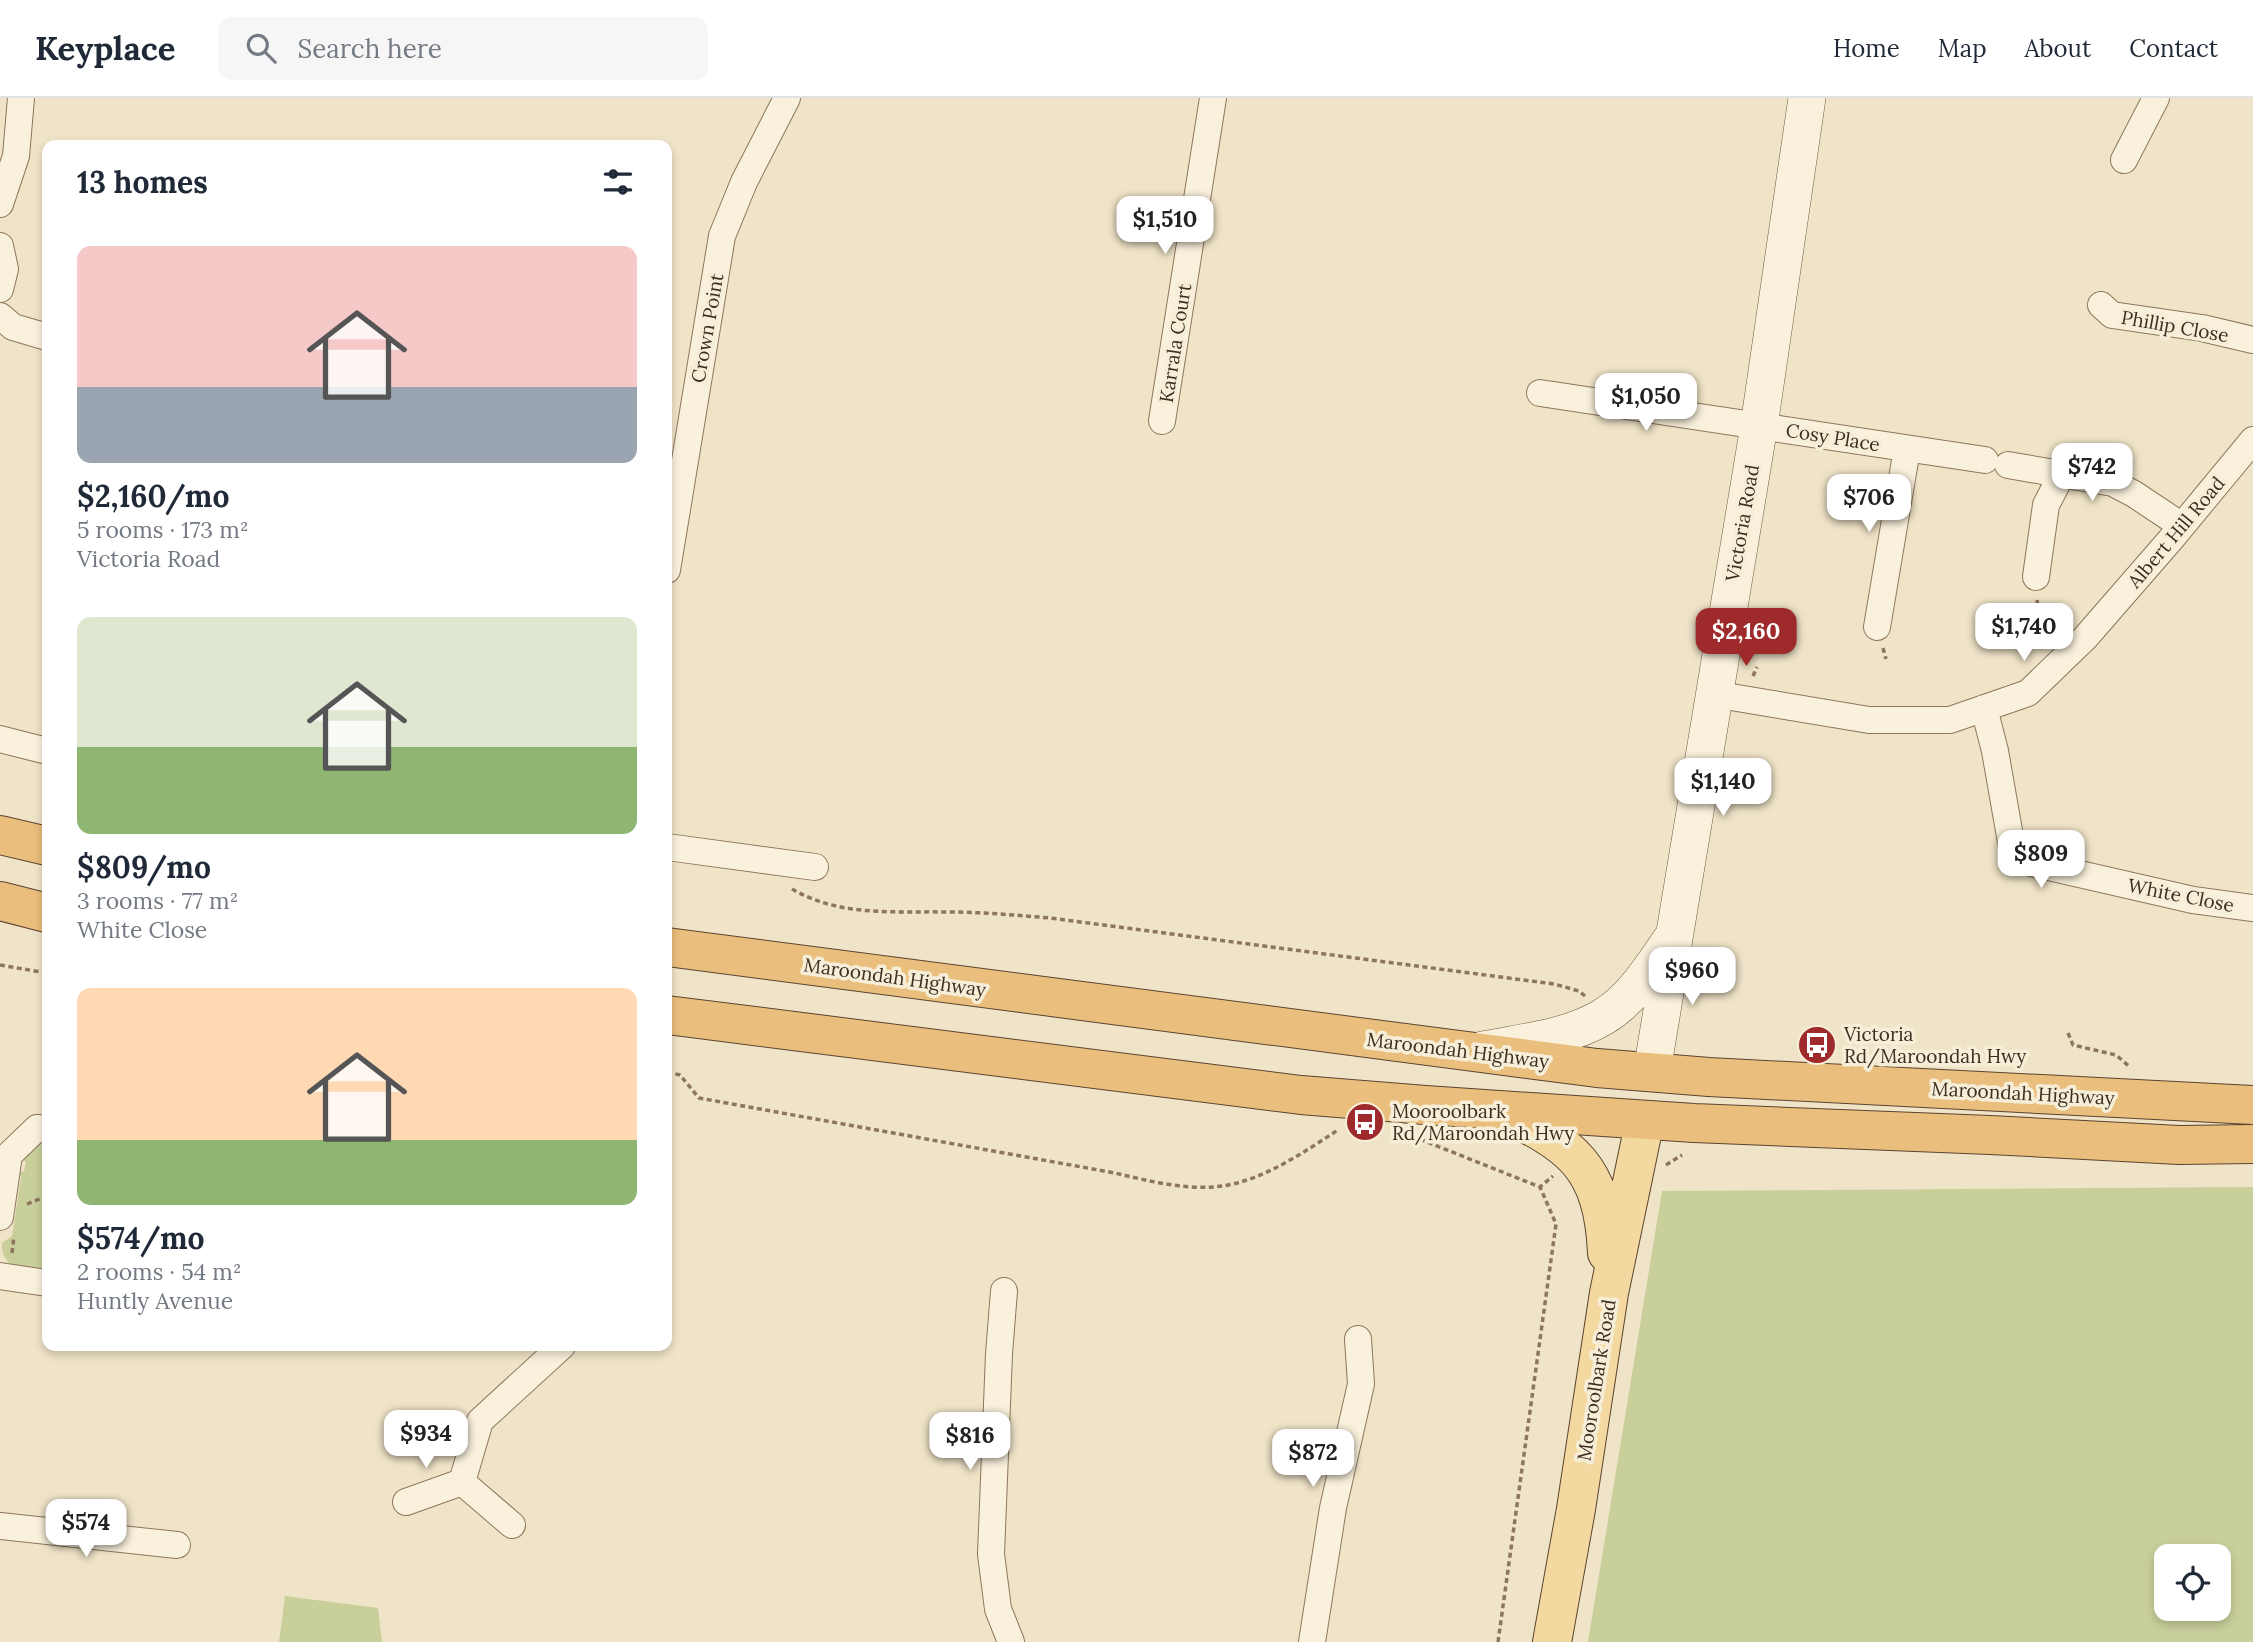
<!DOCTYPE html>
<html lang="en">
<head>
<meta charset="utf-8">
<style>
  :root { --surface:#fff; --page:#f6f6f7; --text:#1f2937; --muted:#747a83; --line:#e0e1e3; --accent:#9e2a2b }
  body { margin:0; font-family:Lora,serif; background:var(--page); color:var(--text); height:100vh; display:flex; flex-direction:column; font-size:26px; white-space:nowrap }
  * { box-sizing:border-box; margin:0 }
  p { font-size:23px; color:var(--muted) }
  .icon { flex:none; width:38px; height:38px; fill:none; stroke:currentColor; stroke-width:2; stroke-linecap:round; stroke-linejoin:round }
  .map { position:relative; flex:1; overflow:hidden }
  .side { position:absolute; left:42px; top:42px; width:630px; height:1211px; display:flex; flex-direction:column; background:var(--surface); border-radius:14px; box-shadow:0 4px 10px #0003 }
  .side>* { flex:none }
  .controls { position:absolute; left:2154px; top:1446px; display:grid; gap:14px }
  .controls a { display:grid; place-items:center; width:77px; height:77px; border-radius:14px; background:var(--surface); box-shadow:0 4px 10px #0003; font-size:35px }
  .price { position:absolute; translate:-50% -60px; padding:0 16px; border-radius:14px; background:#fff; color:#222; font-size:23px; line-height:46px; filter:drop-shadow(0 2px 4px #0008) }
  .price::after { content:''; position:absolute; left:50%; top:42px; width:21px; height:16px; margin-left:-10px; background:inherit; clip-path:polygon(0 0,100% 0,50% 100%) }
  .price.current { background:var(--accent); color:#fff }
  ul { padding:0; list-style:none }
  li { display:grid; align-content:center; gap:14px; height:371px; padding:0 35px }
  li span { display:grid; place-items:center; height:217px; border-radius:14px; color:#555 }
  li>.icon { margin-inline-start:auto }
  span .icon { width:126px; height:126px; fill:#fffc; stroke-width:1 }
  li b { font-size:30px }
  h2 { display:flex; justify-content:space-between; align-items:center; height:84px; padding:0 35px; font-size:30px }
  header { display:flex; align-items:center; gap:42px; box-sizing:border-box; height:98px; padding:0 35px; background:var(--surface); border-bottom:2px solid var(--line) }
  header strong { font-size:33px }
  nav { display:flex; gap:38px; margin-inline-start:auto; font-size:24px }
  .search { width:490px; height:63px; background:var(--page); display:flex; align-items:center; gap:18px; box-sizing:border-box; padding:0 24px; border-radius:14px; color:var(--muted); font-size:26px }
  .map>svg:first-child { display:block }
  .green { fill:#c9cf9b; fill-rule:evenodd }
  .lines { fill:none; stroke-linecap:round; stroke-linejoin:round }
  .minor-casing { stroke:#8d765c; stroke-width:28 }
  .secondary-casing { stroke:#6f573f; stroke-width:38 }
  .primary-casing { stroke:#5b4430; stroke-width:40 }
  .trunk-casing { stroke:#5b4430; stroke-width:40 }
  .path { stroke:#8d765c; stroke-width:3.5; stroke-dasharray:5 3.5; stroke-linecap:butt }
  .minor { stroke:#faf1dc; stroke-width:26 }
  .secondary { stroke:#faf1dc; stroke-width:37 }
  .primary { stroke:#f3d9a0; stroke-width:38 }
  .trunk { stroke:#eabe7c; stroke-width:38 }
  .labels { text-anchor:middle; stroke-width:7; stroke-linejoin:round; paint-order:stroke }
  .street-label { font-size:19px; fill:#3d2e20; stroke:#f7eed8 }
  .poi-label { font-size:19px; fill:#3d2e20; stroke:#f7eed8; text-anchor:start }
</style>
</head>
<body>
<header>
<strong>Keyplace</strong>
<div class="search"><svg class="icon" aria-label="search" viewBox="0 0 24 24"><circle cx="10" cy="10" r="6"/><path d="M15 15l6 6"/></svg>Search here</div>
<nav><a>Home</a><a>Map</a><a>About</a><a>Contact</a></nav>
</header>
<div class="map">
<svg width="2253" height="1544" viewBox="0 0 2253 1544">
  <rect width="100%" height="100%" fill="#f0e4c8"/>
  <path class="green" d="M42 1039 47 1047V1177C27 1173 1 1172 2 1145L12 1138 21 1079 16 1075 24 1073 26 1064 14 1056Z
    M2253 1089V1544H1588L1662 1093ZM2166 1458H2219V1510H2166Z
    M285 1498 378 1510 382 1544H279Z"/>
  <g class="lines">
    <defs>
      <path id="minor" d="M2124 62 2156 0
        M0 106 16 58 21 0
        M0 148 5 171 0 191
        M2101 207 2112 217 2202 230 2253 242
        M0 218 13 229 47 239
        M1540 295 1985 362
        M1162 323 1213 0
        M2008 367 2113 385 2134 396 2182 428
        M667 472 722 138 744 84 787 0
        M2036 479 2046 407 2062 376
        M1877 529 1907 351
        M1713 596 1869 622H1950L2028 595 2085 540 2172 440 2253 342
        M1984 610 1995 653 2014 761 2193 802 2253 810
        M0 641 47 653
        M667 749 815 769
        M0 1119 9 1057 37 1030 47 1031
        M0 1178 47 1185
        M1004 1193 999 1256 991 1456 998 1511 1011 1544
        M406 1404 462 1384
        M512 1427 462 1384 480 1323 562 1248
        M0 1428 177 1447
        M1312 1544 1333 1410 1361 1286 1358 1241"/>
      <path id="secondary" d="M1483 952C1523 944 1568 940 1603 919 1632 902 1652 869 1671 842
        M1652 973 1759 328 1807 0"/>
      <path id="primary" d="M1498 1012C1572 1046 1603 1068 1607 1155
        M1552 1544 1576 1411 1609 1195 1645 1022"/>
      <path id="trunk" d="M0 737 47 748
        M0 803 47 815
        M667 849 1597 970 1709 979 2253 1007
        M667 917 1301 997 1425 1007 1694 1025 1990 1037 2179 1047 2253 1046"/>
    </defs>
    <use href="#minor" class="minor-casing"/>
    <use href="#secondary" class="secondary-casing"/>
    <use href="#primary" class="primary-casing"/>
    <use href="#trunk" class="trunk-casing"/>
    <path class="path" d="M2037 502 2039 518
      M1883 550 1886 561
      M1753 578 1757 569
      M792 791C840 819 893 813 946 814 981 814 1015 817 1050 820L1554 886 1579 893 1585 898
      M0 867 47 875
      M2068 935 2073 947 2116 957 2130 969
      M667 974 680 977 699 1000 1115 1075C1149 1083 1188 1093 1222 1088 1264 1082 1304 1054 1338 1032
      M1412 1038 1540 1089 1553 1078
      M1666 1067 1682 1057
      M27 1106 47 1098
      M12 1155 14 1138
      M1498 1544 1556 1126 1540 1089"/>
    <use href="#minor" class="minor"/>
    <use href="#secondary" class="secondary"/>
    <use href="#primary" class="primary"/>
    <use href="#trunk" class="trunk"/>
  </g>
  <defs>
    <symbol id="bus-disc" viewBox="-11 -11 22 22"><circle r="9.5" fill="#9e2a2b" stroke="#f7eed8"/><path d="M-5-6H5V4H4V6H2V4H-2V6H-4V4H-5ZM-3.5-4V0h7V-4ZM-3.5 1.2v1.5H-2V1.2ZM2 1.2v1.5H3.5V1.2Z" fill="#fff"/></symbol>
  </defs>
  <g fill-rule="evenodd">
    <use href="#bus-disc" x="1795" y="925" width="44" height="44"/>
    <use href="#bus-disc" x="1343" y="1002" width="44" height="44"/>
  </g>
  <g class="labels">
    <g class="street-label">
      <text transform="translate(2175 228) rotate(10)" y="7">Phillip Close</text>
      <text transform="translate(707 230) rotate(-80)" y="7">Crown Point</text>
      <text transform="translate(1175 245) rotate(-81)" y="7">Karrala Court</text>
      <text transform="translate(1833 339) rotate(9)" y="7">Cosy Place</text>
      <text transform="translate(1742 425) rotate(-80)" y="7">Victoria Road</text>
      <text transform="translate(2176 434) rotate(-50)" y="7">Albert Hill Road</text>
      <text transform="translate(2181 797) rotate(11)" y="7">White Close</text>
      <text transform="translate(895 879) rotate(8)" y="7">Maroondah Highway</text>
      <text transform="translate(1458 952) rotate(7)" y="7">Maroondah Highway</text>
      <text transform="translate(2023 995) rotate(3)" y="7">Maroondah Highway</text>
      <text transform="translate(1596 1282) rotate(-81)" y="7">Mooroolbark Road</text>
    </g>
    <g class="poi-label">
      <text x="1844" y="943">Victoria<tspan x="1844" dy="22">Rd/Maroondah Hwy</tspan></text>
      <text x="1392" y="1020">Mooroolbark<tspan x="1392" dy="22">Rd/Maroondah Hwy</tspan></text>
    </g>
  </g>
</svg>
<div class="controls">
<a><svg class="icon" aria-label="locate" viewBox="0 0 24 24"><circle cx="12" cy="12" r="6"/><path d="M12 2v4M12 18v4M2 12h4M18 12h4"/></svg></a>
</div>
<b class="price" style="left:1165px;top:158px">$1,510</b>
<b class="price" style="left:1646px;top:335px">$1,050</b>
<b class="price" style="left:2092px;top:405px">$742</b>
<b class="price" style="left:1869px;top:436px">$706</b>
<b class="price" style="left:2024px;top:565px">$1,740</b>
<b class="price current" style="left:1746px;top:570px">$2,160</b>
<b class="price" style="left:1723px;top:720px">$1,140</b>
<b class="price" style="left:2041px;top:792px">$809</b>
<b class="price" style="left:1692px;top:909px">$960</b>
<b class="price" style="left:426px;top:1372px">$934</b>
<b class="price" style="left:970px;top:1374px">$816</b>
<b class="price" style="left:1313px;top:1391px">$872</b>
<b class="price" style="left:86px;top:1461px">$574</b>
<section class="side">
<h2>13 homes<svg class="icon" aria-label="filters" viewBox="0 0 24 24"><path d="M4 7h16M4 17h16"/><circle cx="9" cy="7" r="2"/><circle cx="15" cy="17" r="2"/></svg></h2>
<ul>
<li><span style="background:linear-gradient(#f6c9c9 65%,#9aa5b1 0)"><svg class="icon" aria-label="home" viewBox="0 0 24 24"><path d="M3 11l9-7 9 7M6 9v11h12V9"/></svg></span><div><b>$2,160/mo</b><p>5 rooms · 173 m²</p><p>Victoria Road</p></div></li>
<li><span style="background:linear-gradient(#dfe7d0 60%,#8fb573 0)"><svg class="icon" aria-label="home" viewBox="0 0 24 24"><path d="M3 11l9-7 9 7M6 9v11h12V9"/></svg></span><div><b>$809/mo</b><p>3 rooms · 77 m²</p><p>White Close</p></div></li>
<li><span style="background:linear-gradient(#ffd9b3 70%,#8fb573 0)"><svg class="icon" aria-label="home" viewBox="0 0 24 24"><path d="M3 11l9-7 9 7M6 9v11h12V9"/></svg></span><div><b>$574/mo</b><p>2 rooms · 54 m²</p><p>Huntly Avenue</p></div></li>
</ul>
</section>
</div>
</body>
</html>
